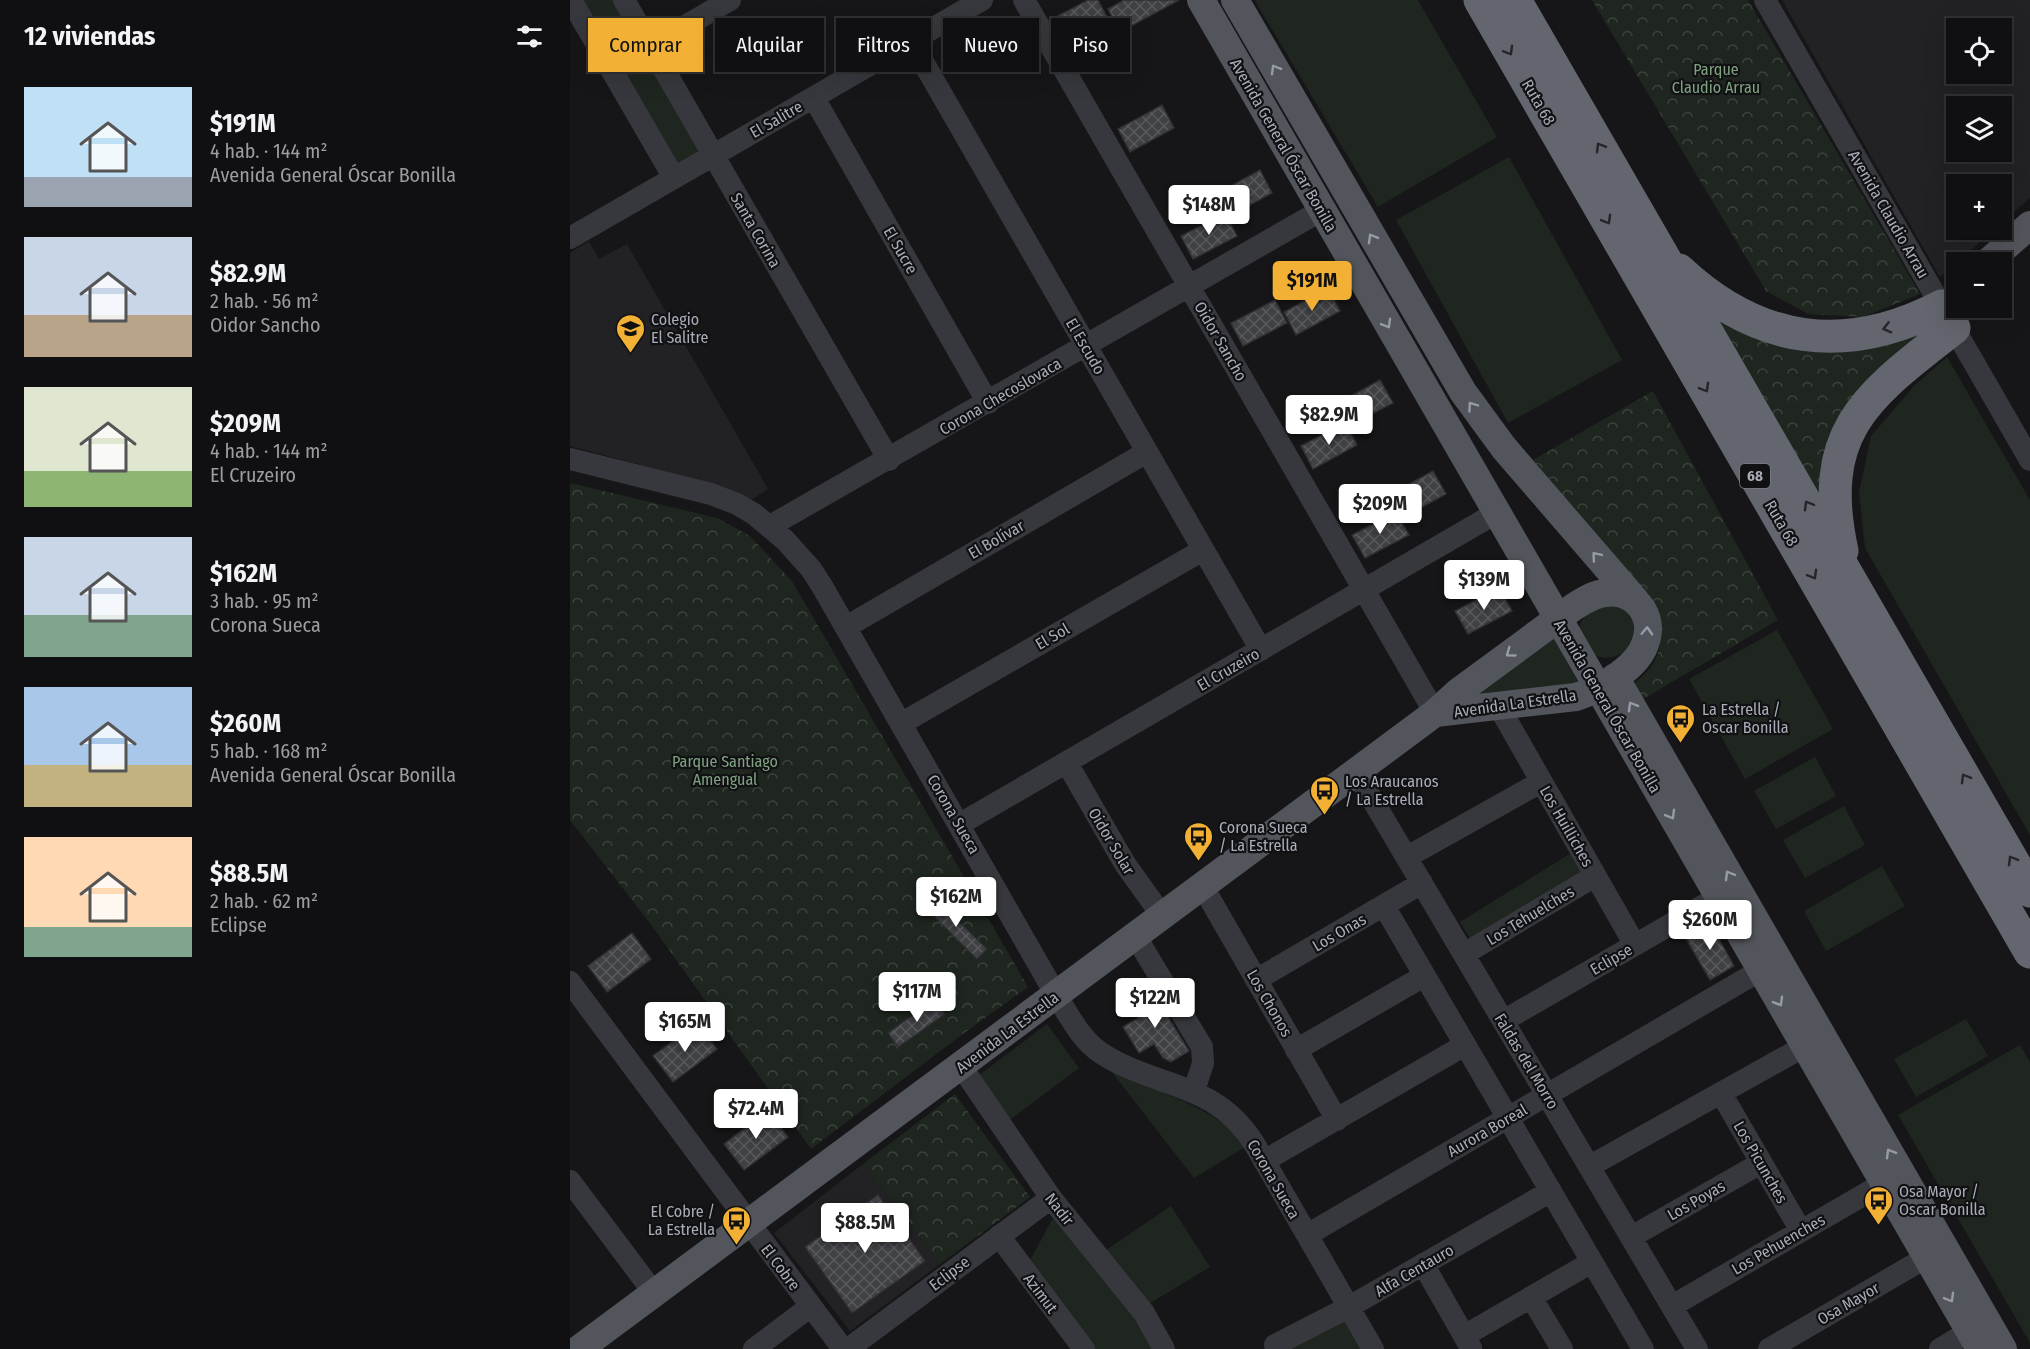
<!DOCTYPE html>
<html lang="es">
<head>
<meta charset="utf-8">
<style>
  :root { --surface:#101012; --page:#19191b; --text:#f1f3f6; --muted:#9c9d9f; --line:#303032; --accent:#f2b134 }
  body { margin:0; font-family:"Fira Sans Condensed",sans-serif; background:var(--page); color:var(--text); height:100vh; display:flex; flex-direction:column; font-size:22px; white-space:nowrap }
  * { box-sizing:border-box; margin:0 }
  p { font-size:20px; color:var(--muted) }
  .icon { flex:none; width:33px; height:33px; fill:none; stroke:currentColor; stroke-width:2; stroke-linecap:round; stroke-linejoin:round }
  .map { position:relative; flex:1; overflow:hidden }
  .panel { display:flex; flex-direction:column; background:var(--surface); width:570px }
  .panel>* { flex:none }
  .top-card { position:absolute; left:18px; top:18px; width:570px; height:54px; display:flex; gap:12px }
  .buttons { position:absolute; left:1376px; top:18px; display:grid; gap:12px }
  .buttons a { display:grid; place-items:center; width:66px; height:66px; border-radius:0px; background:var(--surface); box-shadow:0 6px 24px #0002,0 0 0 2px var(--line); font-size:30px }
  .price { position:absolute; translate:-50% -51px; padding:0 14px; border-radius:6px; background:#fff; color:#222; font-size:20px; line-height:39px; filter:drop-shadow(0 2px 3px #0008) }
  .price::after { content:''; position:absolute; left:50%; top:36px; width:18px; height:14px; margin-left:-9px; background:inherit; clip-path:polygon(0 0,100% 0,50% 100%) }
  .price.on { background:var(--accent); color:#111 }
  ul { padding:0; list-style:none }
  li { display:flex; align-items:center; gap:18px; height:150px; padding:0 24px }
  li span { display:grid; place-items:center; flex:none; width:168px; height:120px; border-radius:0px; color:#555 }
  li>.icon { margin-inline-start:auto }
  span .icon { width:72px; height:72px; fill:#fffc; stroke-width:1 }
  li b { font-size:26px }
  h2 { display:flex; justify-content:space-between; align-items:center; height:72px; padding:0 24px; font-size:26px }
  .tag { padding:0 21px; border-radius:0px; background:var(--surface); box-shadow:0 6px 24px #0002,0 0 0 2px var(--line); font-size:21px; line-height:54px }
  .tag.on { background:var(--accent); color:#111 }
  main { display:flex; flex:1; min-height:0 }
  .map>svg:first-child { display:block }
  .built { fill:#222225; fill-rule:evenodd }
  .grass { fill:#1e261f }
  .park { fill:url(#park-crowns) }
  .building { fill:url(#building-cross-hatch); stroke:#303034; stroke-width:1.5 }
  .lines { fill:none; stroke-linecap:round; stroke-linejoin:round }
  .minor { stroke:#37383d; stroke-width:22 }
  .major { stroke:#53555c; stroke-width:28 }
  .highway { stroke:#63666e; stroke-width:33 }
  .oneway { stroke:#26262a }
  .oneway2 { stroke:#979ba6 }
  .labels { text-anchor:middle; stroke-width:4.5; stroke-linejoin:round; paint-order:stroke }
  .shield { fill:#111113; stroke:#7b7e86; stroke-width:1.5 }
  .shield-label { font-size:15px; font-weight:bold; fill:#a8adb8 }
  .park-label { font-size:16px; fill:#7fa381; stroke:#111113 }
  .street-label { font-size:16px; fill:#a8adb8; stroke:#111113 }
  .poi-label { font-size:16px; fill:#a8adb8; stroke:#111113; text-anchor:start }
</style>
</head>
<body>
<main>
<section class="panel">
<h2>12 viviendas<svg class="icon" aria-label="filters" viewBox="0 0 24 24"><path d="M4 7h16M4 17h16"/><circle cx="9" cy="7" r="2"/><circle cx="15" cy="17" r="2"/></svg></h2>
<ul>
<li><span style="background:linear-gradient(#bfe0f5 75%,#9aa5b1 0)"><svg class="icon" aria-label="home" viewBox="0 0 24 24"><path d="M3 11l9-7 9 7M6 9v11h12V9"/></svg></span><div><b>$191M</b><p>4 hab. · 144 m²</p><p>Avenida General Óscar Bonilla</p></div></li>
<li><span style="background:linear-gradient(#c9d6e8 65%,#b9a48a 0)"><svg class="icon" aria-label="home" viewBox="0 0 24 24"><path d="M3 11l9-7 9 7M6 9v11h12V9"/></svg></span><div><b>$82.9M</b><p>2 hab. · 56 m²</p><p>Oidor Sancho</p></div></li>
<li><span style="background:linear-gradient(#dfe7d0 70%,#8fb573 0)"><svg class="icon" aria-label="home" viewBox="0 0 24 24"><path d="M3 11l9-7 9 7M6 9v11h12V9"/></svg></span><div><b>$209M</b><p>4 hab. · 144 m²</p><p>El Cruzeiro</p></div></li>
<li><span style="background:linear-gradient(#c9d6e8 65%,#7fa58c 0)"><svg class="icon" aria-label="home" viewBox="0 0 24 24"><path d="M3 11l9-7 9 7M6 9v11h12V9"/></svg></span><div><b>$162M</b><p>3 hab. · 95 m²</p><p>Corona Sueca</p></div></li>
<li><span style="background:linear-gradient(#a9c7e8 65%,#c2b280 0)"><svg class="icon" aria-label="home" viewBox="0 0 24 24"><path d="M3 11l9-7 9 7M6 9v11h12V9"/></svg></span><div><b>$260M</b><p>5 hab. · 168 m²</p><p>Avenida General Óscar Bonilla</p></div></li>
<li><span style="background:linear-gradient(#ffd9b3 75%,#7fa58c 0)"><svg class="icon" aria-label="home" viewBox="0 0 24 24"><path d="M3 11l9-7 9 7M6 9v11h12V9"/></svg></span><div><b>$88.5M</b><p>2 hab. · 62 m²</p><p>Eclipse</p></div></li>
</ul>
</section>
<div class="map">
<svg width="1460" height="1349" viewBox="0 0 1460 1349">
  <defs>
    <pattern id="park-crowns" width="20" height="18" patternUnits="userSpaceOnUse" patternTransform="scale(1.5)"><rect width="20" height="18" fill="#1e261f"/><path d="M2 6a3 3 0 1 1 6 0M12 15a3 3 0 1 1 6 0" fill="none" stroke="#3c433d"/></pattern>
    <pattern id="building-cross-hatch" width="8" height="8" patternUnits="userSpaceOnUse" patternTransform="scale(1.5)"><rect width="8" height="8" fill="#404145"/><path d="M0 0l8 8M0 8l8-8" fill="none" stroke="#595a5e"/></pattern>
  </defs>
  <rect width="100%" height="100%" fill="#161618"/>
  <path class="built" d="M1212 0H1460V198L1431 223V184H1386V230H1424L1370 277ZM1386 28H1431V74H1386ZM1386 106H1431V152H1386Z
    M19 241 29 259 57 244 198 489 179 501 112 476 0 446V253Z
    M293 1164 370 1264 280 1331 204 1233Z"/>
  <path class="grass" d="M10 0H46L134 154 107 170Z
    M687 0H848L927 137 808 207 685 1Z
    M939 157 1052 360 938 423 826 220Z
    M1377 357 1460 500V835L1295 548 1289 493 1301 436 1345 385Z
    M1027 604 1054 607C1057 611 1063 617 1065 622 1071 647 1040 670 1020 651 1016 648 1014 643 1012 639 1004 624 1016 613 1027 604Z
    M1207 630 1263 729 1175 779 1119 679Z
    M980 632 1010 686 908 700 903 692Z
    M1245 757 1266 796 1206 829 1184 791Z
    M1274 806 1295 845 1235 878 1213 840Z
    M1001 853 1013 873 902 942 890 922Z
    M1312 866 1335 906 1256 951 1234 911Z
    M1396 1019 1418 1056 1346 1097 1324 1059Z
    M477 1024 509 1068 437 1122 405 1078Z
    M1450 1045 1460 1062V1343L1328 1115Z
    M541 1071C578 1087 634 1105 664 1132 668 1136 672 1142 675 1147L624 1178Z
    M601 1206 640 1267 577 1305 536 1250Z
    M484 1216 567 1315 586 1349H522L458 1264Z
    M773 1315 794 1349H713Z"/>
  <path class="park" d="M1022 0H1178L1350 294 1293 317 1238 314 1196 291Z
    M1144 313 1357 330 1254 505Z
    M1083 391 1208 620 1073 699 1063 684C1092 663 1094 642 1087 609L963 460Z
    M0 483 147 518 180 536 222 581 458 987 390 1036 241 1149 82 926 0 820Z
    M385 1094 460 1197 370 1264 293 1164Z"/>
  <path class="building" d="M518 0H528L538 19 494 42 482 19Z
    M554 0H609L550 32 538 9Z
    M592 105 604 128 560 152 548 129Z
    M690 170 702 193 658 217 646 194Z
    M655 213 667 236 623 259 611 236Z
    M758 288 770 311 726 335 714 312Z
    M705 300 717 323 673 346 661 323Z
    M810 380 823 403 779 426 766 404Z
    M775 422 787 445 743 469 731 446Z
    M863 471 876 494 832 518 819 495Z
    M826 512 839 535 795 558 782 535Z
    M929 588 942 611 898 634 885 611Z
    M363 897 417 949 407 959 354 906Z
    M1140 923 1164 966 1140 980 1115 937Z
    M62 933 81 959 37 992 18 966Z
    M582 991 619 1051 601 1062 593 1058 584 1044 569 1053 553 1027 568 1018 560 1004Z
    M365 999 375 1014 328 1047 318 1033Z
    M127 1023 147 1049 103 1082 83 1056Z
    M198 1111 218 1137 174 1170 154 1144Z
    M308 1195 355 1261 282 1313 235 1247Z"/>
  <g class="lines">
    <path class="minor" d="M1 0 104 178
      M54 0 319 460
      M454 0 865 713
      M1195 0 1460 460
      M341 41 691 650
      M81 46 160 0
      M244 98 418 403
      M0 238 412 0
      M0 459 141 494 167 504 184 514 215 540 241 569 252 586 486 995C499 1015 510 1039 531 1053 586 1089 645 1080 685 1145L803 1349
      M200 526 752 210
      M276 627 577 452
      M929 707 1065 945
      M332 723 633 550
      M497 763 555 864 593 917
      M786 772 1127 1349
      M390 824 926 513
      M837 857 971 782
      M633 887 767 1120
      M814 906 1073 1349
      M566 937 632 1047 633 1063 624 1091
      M894 954 1025 876
      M686 980 852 883
      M0 982 273 1349
      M933 1021 1148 897
      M726 1050 854 976
      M391 1066 481 1198 574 1313 594 1349
      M1151 1093 1231 1231
      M694 1161 895 1045
      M1020 1166 1235 1046
      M0 1181 84 1293
      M737 1235 1191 970
      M429 1236 514 1349
      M1061 1237 1191 1163
      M853 1264 901 1348
      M961 1297 992 1349
      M1102 1306 1314 1183
      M894 1336 1022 1262
      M184 1349 241 1306
      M278 1349 481 1198
      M709 1349 705 1345 779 1307 981 1191
      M1199 1349 1357 1257
      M1370 1349 1400 1331"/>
    <path class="major" d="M631 0 1410 1349
      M665 0 893 392 934 448 1065 600
      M1418 262 1460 225
      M1045 677 1433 1349
      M9 1349 865 713 888 692 1005 606C1015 600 1024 594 1035 593 1065 589 1086 616 1075 644 1067 668 1029 690 1006 697L865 713"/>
    <path class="highway" d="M910 0 1460 952
      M945 0 1460 891
      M1109 270C1188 344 1276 356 1372 306
      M1272 551C1246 430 1297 396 1384 328"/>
  </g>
  <defs><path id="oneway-chevron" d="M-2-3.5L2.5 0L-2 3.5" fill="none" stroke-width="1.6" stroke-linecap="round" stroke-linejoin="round" transform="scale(1.5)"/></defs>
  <g class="oneway">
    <use href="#oneway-chevron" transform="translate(939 51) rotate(60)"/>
    <use href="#oneway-chevron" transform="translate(1030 147) rotate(-120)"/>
    <use href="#oneway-chevron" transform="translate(1037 220) rotate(60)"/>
    <use href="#oneway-chevron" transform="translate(1317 328) rotate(166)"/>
    <use href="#oneway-chevron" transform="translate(1135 388) rotate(60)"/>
    <use href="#oneway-chevron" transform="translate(1238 505) rotate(-120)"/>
    <use href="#oneway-chevron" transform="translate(1243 575) rotate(60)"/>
    <use href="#oneway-chevron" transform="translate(1395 778) rotate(-120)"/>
    <use href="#oneway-chevron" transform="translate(1442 860) rotate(-120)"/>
  </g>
  <g class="oneway2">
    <use href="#oneway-chevron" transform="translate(705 69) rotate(-120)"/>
    <use href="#oneway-chevron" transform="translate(802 238) rotate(-120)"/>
    <use href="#oneway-chevron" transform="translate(817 324) rotate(60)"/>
    <use href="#oneway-chevron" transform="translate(902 406) rotate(-125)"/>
    <use href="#oneway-chevron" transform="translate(1026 556) rotate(-130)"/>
    <use href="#oneway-chevron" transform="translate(1077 631) rotate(-88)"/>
    <use href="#oneway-chevron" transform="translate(940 653) rotate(144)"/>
    <use href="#oneway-chevron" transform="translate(1062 706) rotate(-120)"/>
    <use href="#oneway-chevron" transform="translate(1101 815) rotate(60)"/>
    <use href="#oneway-chevron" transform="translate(1159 875) rotate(-120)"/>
    <use href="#oneway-chevron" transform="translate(1209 1002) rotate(60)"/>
    <use href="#oneway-chevron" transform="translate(1320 1153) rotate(-120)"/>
    <use href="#oneway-chevron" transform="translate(1380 1298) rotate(60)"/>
  </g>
  <defs>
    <symbol id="school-pin" viewBox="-11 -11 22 30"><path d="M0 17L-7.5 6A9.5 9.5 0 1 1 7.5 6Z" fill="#f2b134" stroke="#111113"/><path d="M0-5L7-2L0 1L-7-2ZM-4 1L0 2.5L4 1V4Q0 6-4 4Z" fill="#111"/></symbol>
    <symbol id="bus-pin" viewBox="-11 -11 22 30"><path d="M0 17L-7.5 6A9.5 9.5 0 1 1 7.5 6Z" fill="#f2b134" stroke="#111113"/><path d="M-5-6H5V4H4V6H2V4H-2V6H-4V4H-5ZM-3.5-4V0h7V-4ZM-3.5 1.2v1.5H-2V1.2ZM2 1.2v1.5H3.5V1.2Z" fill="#111"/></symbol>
  </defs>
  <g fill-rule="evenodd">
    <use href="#school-pin" x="44" y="312" width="33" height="45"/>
    <use href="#bus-pin" x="1094" y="702" width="33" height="45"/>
    <use href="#bus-pin" x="738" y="774" width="33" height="45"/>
    <use href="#bus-pin" x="612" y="820" width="33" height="45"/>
    <use href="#bus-pin" x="1292" y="1184" width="33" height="45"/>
    <use href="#bus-pin" x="150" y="1204" width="33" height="45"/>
  </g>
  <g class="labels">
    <rect class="shield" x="1170" y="464" width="30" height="24" rx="4.5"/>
    <g class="shield-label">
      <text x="1185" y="481">68</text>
    </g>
    <g class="park-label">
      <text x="1146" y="75">Parque<tspan x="1146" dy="18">Claudio Arrau</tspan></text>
      <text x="155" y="767">Parque Santiago<tspan x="155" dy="18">Amengual</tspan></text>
    </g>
    <g class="street-label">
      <text transform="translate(969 102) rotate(60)" y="6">Ruta 68</text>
      <text transform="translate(206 119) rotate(-30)" y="6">El Salitre</text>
      <text transform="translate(714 145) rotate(60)" y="6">Avenida General Óscar Bonilla</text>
      <text transform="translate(1319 214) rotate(60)" y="6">Avenida Claudio Arrau</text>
      <text transform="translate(186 230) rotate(60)" y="6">Santa Corina</text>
      <text transform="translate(331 250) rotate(60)" y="6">El Sucre</text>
      <text transform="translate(651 341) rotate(60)" y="6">Oidor Sancho</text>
      <text transform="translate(516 346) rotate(60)" y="6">El Escudo</text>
      <text transform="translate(430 396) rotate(-30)" y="6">Corona Checoslovaca</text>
      <text transform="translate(1212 523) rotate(60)" y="6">Ruta 68</text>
      <text transform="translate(426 539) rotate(-30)" y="6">El Bolívar</text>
      <text transform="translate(482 636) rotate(-30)" y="6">El Sol</text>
      <text transform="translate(658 669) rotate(-30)" y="6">El Cruzeiro</text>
      <text transform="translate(945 703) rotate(-8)" y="6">Avenida La Estrella</text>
      <text transform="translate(1038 706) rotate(60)" y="6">Avenida General Óscar Bonilla</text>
      <text transform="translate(384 814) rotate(60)" y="6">Corona Sueca</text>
      <text transform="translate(997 826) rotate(60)" y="6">Los Huilliches</text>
      <text transform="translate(542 841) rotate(59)" y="6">Oidor Solar</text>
      <text transform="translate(960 915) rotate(-31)" y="6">Los Tehuelches</text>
      <text transform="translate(769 932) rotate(-30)" y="6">Los Onas</text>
      <text transform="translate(1041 959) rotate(-30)" y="6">Eclipse</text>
      <text transform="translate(700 1003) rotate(60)" y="6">Los Chonos</text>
      <text transform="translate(437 1032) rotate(-37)" y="6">Avenida La Estrella</text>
      <text transform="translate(957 1061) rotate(59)" y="6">Faldas del Morro</text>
      <text transform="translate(917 1130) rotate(-30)" y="6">Aurora Boreal</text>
      <text transform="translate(1191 1162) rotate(60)" y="6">Los Picunches</text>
      <text transform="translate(704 1179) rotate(60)" y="6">Corona Sueca</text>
      <text transform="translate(1126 1200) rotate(-30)" y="6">Los Poyas</text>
      <text transform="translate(490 1209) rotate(52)" y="6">Nadir</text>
      <text transform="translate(1208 1244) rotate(-30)" y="6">Los Pehuenches</text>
      <text transform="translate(211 1267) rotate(53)" y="6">El Cobre</text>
      <text transform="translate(844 1270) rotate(-30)" y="6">Alfa Centauro</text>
      <text transform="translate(379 1273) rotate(-37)" y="6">Eclipse</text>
      <text transform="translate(471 1293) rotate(53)" y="6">Azimut</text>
      <text transform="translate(1278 1303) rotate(-30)" y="6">Osa Mayor</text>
    </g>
    <g class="poi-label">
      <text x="81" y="325">Colegio<tspan x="81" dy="18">El Salitre</tspan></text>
      <text x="1132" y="715">La Estrella /<tspan x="1132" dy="18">Oscar Bonilla</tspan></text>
      <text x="775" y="787">Los Araucanos<tspan x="775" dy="18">/ La Estrella</tspan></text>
      <text x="649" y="833">Corona Sueca<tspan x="649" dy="18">/ La Estrella</tspan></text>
      <text x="1329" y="1197">Osa Mayor /<tspan x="1329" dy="18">Oscar Bonilla</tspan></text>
      <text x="145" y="1217" text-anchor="end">El Cobre /<tspan x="145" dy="18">La Estrella</tspan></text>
    </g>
  </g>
</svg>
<div class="buttons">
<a><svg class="icon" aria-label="locate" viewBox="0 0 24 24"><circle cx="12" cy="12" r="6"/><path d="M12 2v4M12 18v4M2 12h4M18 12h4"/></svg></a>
<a><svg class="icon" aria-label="layers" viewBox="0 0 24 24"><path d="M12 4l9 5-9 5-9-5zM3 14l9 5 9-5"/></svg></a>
<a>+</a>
<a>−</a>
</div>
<b class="price" style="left:639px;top:236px">$148M</b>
<b class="price on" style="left:742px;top:312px">$191M</b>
<b class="price" style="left:759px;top:446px">$82.9M</b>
<b class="price" style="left:810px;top:535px">$209M</b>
<b class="price" style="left:914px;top:611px">$139M</b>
<b class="price" style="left:386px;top:928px">$162M</b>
<b class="price" style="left:1140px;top:951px">$260M</b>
<b class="price" style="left:347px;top:1023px">$117M</b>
<b class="price" style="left:585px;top:1029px">$122M</b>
<b class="price" style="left:115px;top:1053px">$165M</b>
<b class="price" style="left:186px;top:1140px">$72.4M</b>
<b class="price" style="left:295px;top:1254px">$88.5M</b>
<div class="top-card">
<a class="tag on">Comprar</a>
<a class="tag">Alquilar</a>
<a class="tag">Filtros</a>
<a class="tag">Nuevo</a>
<a class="tag">Piso</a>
</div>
</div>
</main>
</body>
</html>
